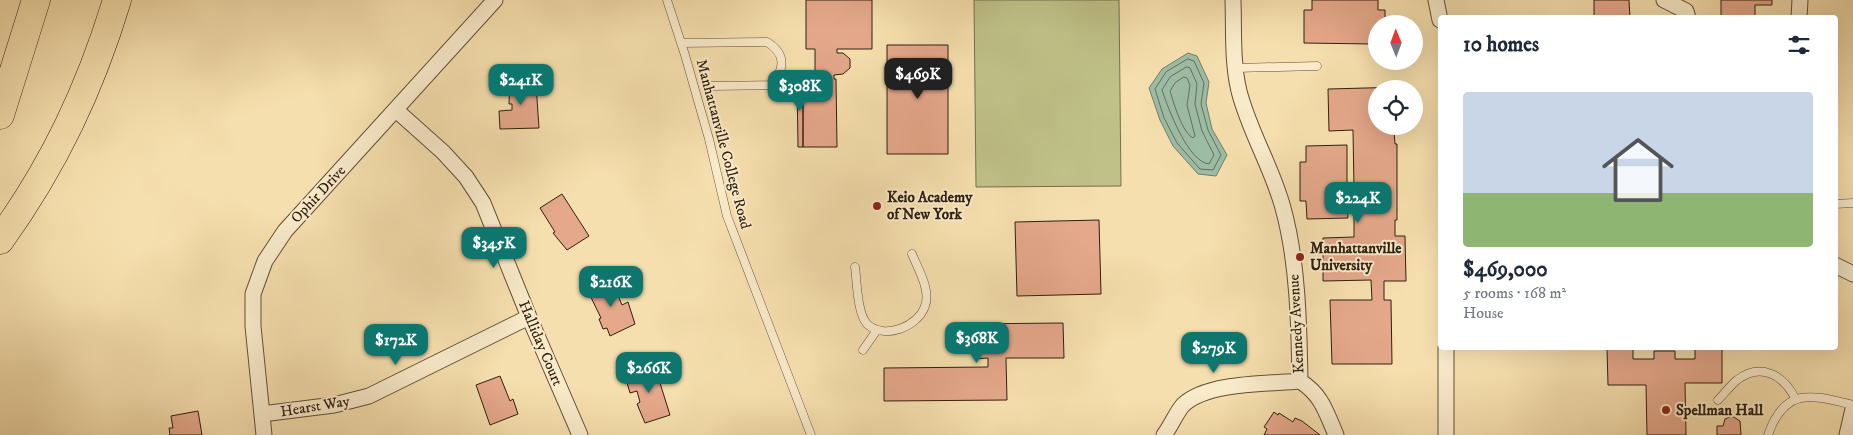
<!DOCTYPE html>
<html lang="en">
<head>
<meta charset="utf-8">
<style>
  :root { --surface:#fff; --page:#f2f2f3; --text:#1f2937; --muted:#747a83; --line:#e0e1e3; --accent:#0f766e }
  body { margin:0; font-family:"IM FELL DW Pica",serif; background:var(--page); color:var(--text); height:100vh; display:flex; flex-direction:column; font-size:19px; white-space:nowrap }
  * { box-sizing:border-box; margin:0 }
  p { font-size:16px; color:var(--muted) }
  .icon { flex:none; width:28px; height:28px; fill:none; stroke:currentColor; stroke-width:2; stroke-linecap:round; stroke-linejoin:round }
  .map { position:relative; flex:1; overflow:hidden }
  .sheet { position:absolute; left:1438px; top:15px; width:400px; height:335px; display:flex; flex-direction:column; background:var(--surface); border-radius:5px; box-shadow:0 5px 20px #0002 }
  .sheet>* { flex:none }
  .needle { width:32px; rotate:359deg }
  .fabs { position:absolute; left:1368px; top:15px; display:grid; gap:10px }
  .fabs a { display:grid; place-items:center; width:55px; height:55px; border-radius:50%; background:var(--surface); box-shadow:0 5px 20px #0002; font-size:25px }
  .price { position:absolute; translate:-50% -42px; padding:0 11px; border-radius:10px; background:var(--accent); color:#fff; font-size:16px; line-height:32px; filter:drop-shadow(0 1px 2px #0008) }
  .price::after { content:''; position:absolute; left:50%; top:30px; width:15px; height:11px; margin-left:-8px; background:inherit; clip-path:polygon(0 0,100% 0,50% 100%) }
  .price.on { background:#222; color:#fff }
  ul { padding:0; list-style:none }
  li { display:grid; align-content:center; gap:10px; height:265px; padding:0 25px }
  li+li { border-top:1px solid var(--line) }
  li span { display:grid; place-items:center; height:155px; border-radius:5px; color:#555 }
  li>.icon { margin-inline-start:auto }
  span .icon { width:90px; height:90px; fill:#fffc; stroke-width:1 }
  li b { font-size:21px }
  h2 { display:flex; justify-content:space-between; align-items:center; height:60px; padding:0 25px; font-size:21px }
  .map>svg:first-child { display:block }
  .green { fill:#bfc188; stroke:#77704c }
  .water { fill:#9dbda6; stroke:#717e6a }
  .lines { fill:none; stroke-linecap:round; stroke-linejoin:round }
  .shore { stroke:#666e5b; stroke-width:1 }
  .building { fill:#e5a88b; stroke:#2f2010 }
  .service-casing { stroke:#615038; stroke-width:9 }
  .minor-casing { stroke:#615038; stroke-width:17 }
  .motorway-casing { stroke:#2f2010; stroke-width:29 }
  .service { stroke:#f9eaca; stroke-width:8 }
  .minor { stroke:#f9eaca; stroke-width:15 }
  .motorway { stroke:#f6dfae; stroke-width:28 }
  .poi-dot { fill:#8f2418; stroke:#f9eaca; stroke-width:2 }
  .labels { text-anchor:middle; stroke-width:4; stroke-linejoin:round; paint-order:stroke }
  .street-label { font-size:15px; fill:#2f2010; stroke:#f9eaca }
  .poi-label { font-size:15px; font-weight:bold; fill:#2f2010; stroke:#f9eaca; text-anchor:start }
</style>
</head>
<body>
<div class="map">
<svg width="1853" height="435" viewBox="0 0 1853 435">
  <rect width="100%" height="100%" fill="#f6dfae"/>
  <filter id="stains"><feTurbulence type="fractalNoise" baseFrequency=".004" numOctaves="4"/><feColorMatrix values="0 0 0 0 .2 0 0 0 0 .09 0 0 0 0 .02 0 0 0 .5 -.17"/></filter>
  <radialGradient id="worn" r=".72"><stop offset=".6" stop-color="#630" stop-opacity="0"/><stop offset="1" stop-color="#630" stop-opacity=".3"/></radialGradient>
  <path class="green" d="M974 0H1119L1121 186 976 187Z"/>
  <path class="water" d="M1188 53 1197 56 1209 82 1206 103 1212 129 1227 155 1216 176 1198 174 1173 146 1160 120 1149 88 1162 69Z"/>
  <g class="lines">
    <path class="shore" d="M1188 59 1194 61 1204 83 1201 104 1208 130 1221 155 1213 170 1200 169 1177 143 1164 118 1155 89 1166 72Z
      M1187 67 1190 68 1197 84 1195 104 1202 131 1214 155 1209 164C1188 162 1168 108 1162 90L1170 77Z
      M1184 77 1187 78 1190 85 1187 105 1195 136 1193 138C1182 132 1174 104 1170 91L1175 83Z"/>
  </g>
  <path class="building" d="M806 0H872V49H837V53H843L850 59V68L843 74 834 75V79H836L837 147H803V79L815 78V49H806Z
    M1312 0H1378V10H1385V24H1376V42H1372V44L1304 43V10H1312Z
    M1594 0H1629L1630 18H1594Z
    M1721 0H1772V5H1755V16L1721 17Z
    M887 45H948V154H887Z
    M524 74V84H536L539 128 500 129 499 111 512 110V104H509L510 75Z
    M797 79H803V147H798Z
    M1404 87 1376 89V126H1405V130L1394 131 1395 144H1397V220H1395V236H1405L1406 281H1384V300H1391L1392 364H1332L1330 300H1372L1371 280 1323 281V238L1354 237V200H1347L1348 218 1307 219 1306 201H1300V162H1306V146L1347 145V189L1354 190 1353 130 1329 131 1328 89Z
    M562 194 589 236 567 250 553 233 555 232 540 208Z
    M1099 220 1101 294 1017 296 1015 222Z
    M605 279 611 293 616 291 622 305 628 302 635 324 610 336 607 328 603 329 599 319 601 318 586 287Z
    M1063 323 1064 358H1006L1007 400 884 401V368L988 367V358L975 359V349H963V324Z
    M1607 348H1633V359H1654V351H1675V359H1695V348H1722V383H1685L1686 435H1647L1646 385H1608Z
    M655 367 670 415 645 423 637 404 640 402 637 391 630 393 625 376Z
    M500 376 510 401 513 399 518 414 490 425 476 385Z
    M198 411 202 435H170L169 428H173L171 416Z
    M1274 412 1278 415 1279 413 1293 422 1295 418 1302 421 1320 435H1264L1267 429 1264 427Z
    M1732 416 1740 421 1741 435H1717V426H1723L1725 419Z"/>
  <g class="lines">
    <defs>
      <path id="service" d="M667 0 685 55 709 139 727 216 811 435
        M681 43 767 42C786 54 785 68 772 85L711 86
        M1236 68 1317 66
        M1835 204 1853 203
        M855 267C857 281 857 313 867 324 884 340 918 327 925 306 931 290 918 269 912 254
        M863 350 877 330
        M1718 400C1724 394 1730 386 1737 380 1761 362 1783 375 1795 398
        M1768 435C1785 386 1812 395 1853 405"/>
      <path id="minor" d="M1233 0C1234 30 1232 62 1239 91 1249 131 1272 167 1283 208 1298 262 1299 325 1300 381
        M1436 0 1440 20
        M1664 0 1686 11 1688 18
        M1799 18 1800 0
        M396 110 443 152 466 177 483 203 529 317 580 435
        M1835 265 1853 274
        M1446 348V435
        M1300 381C1322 395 1326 412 1336 435
        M262 414 334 405 369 396 529 317
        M264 435 253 326V294L265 261 285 231 495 0
        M1164 435C1171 426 1176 413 1183 405 1207 382 1267 384 1300 381
        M1847 435 1853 409"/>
      <path id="motorway" d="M0 115 36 0
        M0 240C54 165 90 89 117 0"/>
    </defs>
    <use href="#service" class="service-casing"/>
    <use href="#minor" class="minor-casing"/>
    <use href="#motorway" class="motorway-casing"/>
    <use href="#service" class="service"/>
    <use href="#minor" class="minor"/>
    <use href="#motorway" class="motorway"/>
  </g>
  <g class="poi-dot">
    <circle cx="877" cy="206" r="5"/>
    <circle cx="1300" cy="257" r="5"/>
    <circle cx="1666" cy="410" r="5"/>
  </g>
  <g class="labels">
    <g class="street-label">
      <text transform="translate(724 144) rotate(75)" y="5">Manhattanville College Road</text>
      <text transform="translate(318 194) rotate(-47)" y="5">Ophir Drive</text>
      <text transform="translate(1296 324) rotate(-93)" y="5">Kennedy Avenue</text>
      <text transform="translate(541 343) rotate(67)" y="5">Halliday Court</text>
      <text transform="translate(315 406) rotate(-9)" y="5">Hearst Way</text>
    </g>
    <g class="poi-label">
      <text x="887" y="202">Keio Academy<tspan x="887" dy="17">of New York</tspan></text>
      <text x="1310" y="253">Manhattanville<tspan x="1310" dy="17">University</tspan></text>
      <text x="1676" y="415">Spellman Hall</text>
    </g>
  </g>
  <rect width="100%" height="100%" filter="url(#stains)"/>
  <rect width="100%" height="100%" fill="url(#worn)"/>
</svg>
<div class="fabs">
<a><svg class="needle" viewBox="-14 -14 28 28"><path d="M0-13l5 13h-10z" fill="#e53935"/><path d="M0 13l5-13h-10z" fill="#747a83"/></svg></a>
<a><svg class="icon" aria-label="locate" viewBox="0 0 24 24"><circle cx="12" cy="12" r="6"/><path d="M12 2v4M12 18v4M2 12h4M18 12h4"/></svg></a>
</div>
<b class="price on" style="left:918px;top:100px">$469K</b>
<b class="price" style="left:521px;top:106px">$241K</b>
<b class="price" style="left:800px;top:112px">$308K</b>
<b class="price" style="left:1358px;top:224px">$224K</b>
<b class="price" style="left:494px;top:269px">$345K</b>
<b class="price" style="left:611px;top:308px">$216K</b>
<b class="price" style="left:977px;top:364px">$368K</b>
<b class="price" style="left:396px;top:366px">$172K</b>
<b class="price" style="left:1214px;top:374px">$279K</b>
<b class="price" style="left:649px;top:394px">$266K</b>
<section class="sheet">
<h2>10 homes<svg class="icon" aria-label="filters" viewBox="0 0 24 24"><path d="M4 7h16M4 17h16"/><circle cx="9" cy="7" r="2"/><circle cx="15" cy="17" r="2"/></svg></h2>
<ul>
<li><span style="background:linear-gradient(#c9d6e8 65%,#8fb573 0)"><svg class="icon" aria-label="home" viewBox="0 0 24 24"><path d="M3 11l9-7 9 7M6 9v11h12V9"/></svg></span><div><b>$469,000</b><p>5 rooms · 168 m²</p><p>House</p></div></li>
</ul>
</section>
</div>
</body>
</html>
